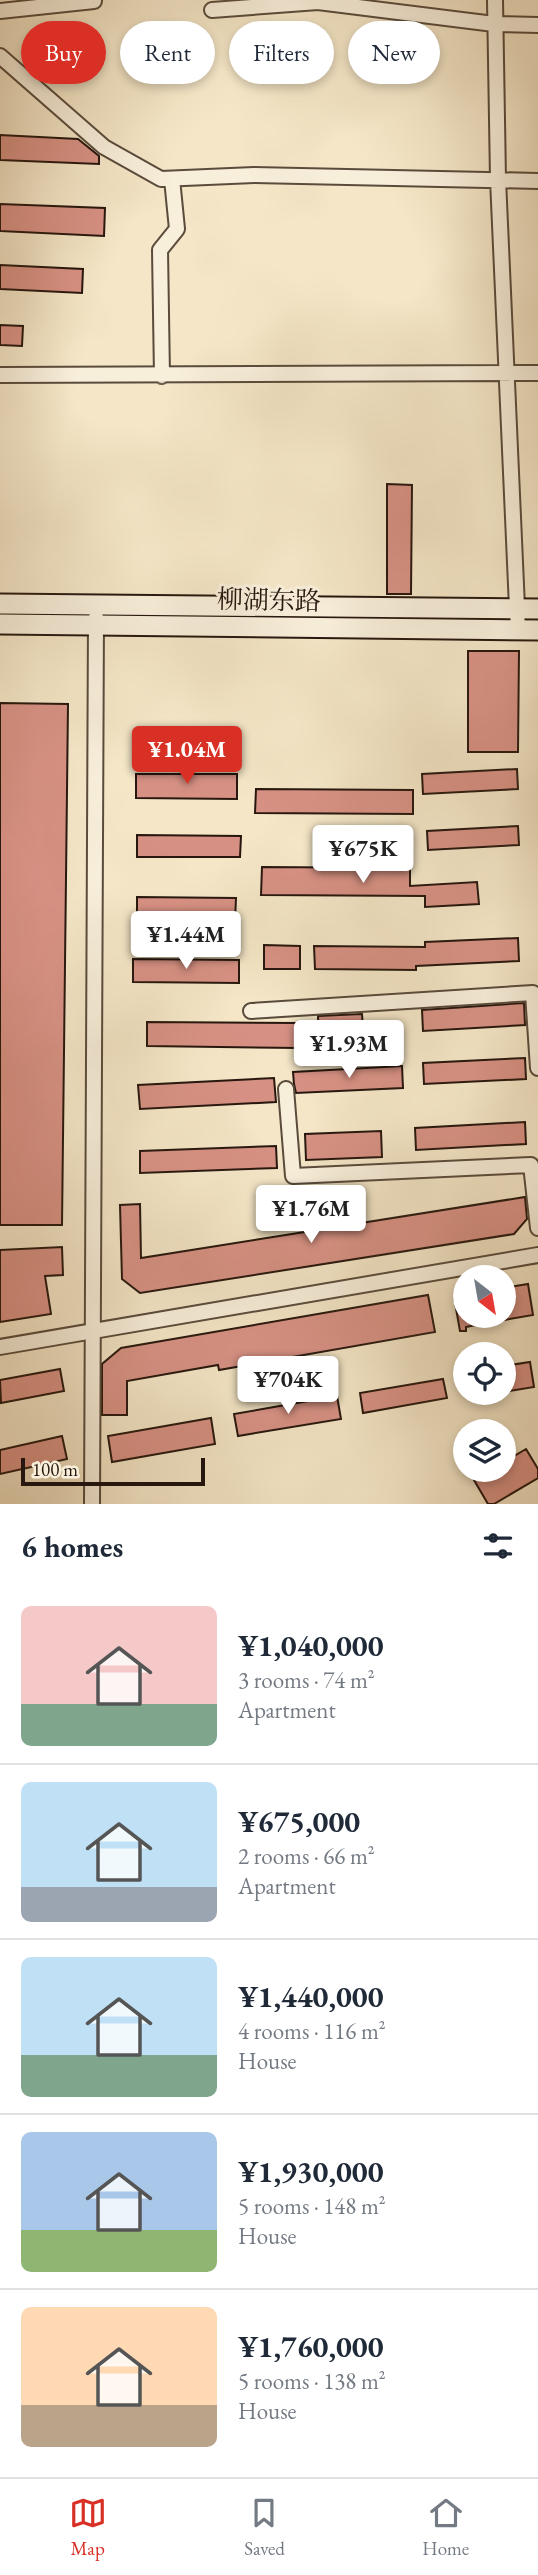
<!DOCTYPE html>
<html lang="en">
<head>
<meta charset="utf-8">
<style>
  :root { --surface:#fff; --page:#f2f2f3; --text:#1f2937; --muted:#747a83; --line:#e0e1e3; --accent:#d93025 }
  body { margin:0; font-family:"EB Garamond","Noto Serif SC",serif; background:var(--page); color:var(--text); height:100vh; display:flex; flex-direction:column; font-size:26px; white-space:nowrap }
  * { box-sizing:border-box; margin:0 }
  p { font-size:23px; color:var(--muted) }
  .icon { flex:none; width:38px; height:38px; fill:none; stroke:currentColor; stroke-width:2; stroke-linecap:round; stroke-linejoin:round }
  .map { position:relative; height:1504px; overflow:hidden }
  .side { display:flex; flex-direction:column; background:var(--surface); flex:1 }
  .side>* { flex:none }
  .hud { position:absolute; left:21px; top:21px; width:497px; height:63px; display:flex; gap:14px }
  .needle { width:46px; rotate:149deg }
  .tools { position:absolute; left:453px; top:1265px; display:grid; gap:14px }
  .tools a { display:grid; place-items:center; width:63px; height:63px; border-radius:50%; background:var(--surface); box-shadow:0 4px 10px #0003; font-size:35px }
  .scale { position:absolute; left:21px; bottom:18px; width:184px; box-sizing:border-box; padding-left:7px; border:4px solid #27170e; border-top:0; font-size:19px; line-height:24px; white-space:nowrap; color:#27170e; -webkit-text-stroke:5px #f8efdb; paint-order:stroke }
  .price { position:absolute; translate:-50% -60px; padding:0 16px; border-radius:7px; background:#fff; color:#222; font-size:23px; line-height:46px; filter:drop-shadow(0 2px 4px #0008) }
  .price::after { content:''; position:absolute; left:50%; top:42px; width:21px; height:16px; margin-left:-10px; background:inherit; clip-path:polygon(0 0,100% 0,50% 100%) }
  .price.active { background:var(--accent); color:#fff }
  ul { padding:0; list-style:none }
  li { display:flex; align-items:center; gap:21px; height:175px; padding:0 21px }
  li+li { border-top:2px solid var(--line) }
  li span { display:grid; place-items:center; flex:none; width:196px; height:140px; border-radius:10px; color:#555 }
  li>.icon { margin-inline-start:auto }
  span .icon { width:84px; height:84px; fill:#fffc; stroke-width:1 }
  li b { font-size:30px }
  h2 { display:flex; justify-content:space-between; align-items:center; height:84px; padding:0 21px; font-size:30px }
  .pill { padding:0 24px; border-radius:32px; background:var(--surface); box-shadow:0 4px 10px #0003; font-size:24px; line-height:63px }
  .pill.active { background:var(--accent); color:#fff }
  .tab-bar { display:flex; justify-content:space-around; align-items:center; height:98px; border-top:2px solid var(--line); background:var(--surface); font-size:19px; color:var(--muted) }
  .tab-bar a { display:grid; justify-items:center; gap:4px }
  .tab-bar .active { color:var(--accent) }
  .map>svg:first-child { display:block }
  .building { fill:#d79184; stroke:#27170e; stroke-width:2 }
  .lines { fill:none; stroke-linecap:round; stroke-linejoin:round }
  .street-casing { stroke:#5a4b3c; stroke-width:18 }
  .secondary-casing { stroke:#27170e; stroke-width:23 }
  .street { stroke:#f8efdb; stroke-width:14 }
  .secondary { stroke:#f8efdb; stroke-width:19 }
  .labels { text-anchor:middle; stroke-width:6; stroke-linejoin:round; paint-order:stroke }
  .street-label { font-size:26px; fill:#27170e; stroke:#f8efdb }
</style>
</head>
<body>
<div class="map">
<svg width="538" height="1504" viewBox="0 0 538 1504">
  <rect width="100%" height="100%" fill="#f4e6c7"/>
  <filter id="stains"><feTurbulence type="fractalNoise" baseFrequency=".00286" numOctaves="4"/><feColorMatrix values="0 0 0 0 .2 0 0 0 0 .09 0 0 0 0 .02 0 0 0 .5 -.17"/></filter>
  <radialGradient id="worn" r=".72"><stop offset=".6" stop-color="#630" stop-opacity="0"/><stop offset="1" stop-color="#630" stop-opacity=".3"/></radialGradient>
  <path class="building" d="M0 135 78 139 99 156V164L0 160Z
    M0 204 105 208 104 236 0 231Z
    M0 265 83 269 82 293 0 289Z
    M0 325 23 326 22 346 0 345Z
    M387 484 412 485 411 594H387Z
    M468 651H519L518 752H468Z
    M0 703 68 704 62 1225H0Z
    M517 769 518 789 423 794 422 774Z
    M136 774H237V799L136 798Z
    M256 789 413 790V814L255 813Z
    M518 826 519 845 428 850 427 831Z
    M137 835 241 836 240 857H137Z
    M262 867 410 868V886L477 882 479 904 425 907V896L261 895Z
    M137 897 236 898 235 921H137Z
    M518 938 519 961 416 966V970L315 969 314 946 425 947V942Z
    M264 945 300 946V969H264Z
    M133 959 239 960V983L133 982Z
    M524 1003 525 1025 423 1031 422 1010Z
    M362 1014 364 1044 319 1047 318 1016Z
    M147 1022 299 1023V1048L147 1046Z
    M525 1058 526 1079 424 1084 423 1063Z
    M402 1066 403 1088 296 1093 294 1084 293 1072Z
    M274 1078 276 1102 140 1109 138 1085Z
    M525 1122 526 1144 416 1150 415 1128Z
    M381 1131 382 1157 306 1160 305 1134Z
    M276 1146 277 1168 140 1173V1151Z
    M525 1197 527 1219 514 1234 140 1293 122 1279 120 1205 140 1204 141 1258Z
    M62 1247 63 1275 45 1276 51 1314 0 1322V1250Z
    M528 1284 533 1315 504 1320V1288Z
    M428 1295 435 1332 219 1370 218 1365 127 1381V1415H102V1364L121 1348Z
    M466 1295V1316H495L496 1321 466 1327V1331H460L454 1297Z
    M530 1362 534 1387 504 1392V1366Z
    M60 1369 64 1391 1 1403 0 1380Z
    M443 1379 447 1398 363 1413 360 1393Z
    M337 1396 341 1419 238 1436 234 1414Z
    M211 1418 215 1444 112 1462 108 1436Z
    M62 1436 67 1459 0 1474V1450Z
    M526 1449 538 1469V1478L494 1504H488L474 1480 491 1470H504V1462Z"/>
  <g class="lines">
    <defs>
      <path id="street" d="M495 0 498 179 518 630
        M212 10 318 2 494 24 538 25
        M0 11 94 1
        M0 56 104 147 161 179 254 175 538 181
        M0 375 538 373
        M162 376 160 250 177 229 172 179
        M251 1011 533 993 538 1068
        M286 1089 293 1176 531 1165 538 1228
        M0 1347 538 1255
        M92 1504 96 617"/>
      <path id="secondary" d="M0 604 538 609
        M0 624 538 630"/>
    </defs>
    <use href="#street" class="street-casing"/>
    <use href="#secondary" class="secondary-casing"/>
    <use href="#street" class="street"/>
    <use href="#secondary" class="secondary"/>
  </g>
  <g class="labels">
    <g class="street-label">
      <text transform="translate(269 600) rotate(1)" y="9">柳湖东路</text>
    </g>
  </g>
  <rect width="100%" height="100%" filter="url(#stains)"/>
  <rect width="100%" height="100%" fill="url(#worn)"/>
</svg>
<div class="tools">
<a><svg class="needle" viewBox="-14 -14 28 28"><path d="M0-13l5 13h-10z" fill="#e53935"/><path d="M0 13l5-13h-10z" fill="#747a83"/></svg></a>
<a><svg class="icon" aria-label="locate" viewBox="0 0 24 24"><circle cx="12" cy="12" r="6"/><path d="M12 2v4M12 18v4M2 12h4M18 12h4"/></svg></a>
<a><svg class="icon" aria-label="layers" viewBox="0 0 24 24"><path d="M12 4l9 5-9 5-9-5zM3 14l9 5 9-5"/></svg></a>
</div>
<div class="scale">100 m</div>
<b class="price active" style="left:187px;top:786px">¥1.04M</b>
<b class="price" style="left:363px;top:885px">¥675K</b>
<b class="price" style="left:186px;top:971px">¥1.44M</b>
<b class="price" style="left:349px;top:1080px">¥1.93M</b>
<b class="price" style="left:311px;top:1245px">¥1.76M</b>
<b class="price" style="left:288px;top:1416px">¥704K</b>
<div class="hud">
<a class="pill active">Buy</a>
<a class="pill">Rent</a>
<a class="pill">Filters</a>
<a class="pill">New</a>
</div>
</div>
<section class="side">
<h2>6 homes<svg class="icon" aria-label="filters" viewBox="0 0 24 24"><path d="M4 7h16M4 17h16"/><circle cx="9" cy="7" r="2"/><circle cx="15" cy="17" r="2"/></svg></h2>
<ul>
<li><span style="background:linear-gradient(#f6c9c9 70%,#7fa58c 0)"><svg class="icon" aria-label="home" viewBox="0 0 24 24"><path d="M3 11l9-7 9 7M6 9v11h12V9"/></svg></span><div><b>¥1,040,000</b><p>3 rooms · 74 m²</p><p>Apartment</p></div></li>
<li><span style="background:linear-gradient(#bfe0f5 75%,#9aa5b1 0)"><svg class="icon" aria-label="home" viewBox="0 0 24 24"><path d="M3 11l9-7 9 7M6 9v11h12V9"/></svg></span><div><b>¥675,000</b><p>2 rooms · 66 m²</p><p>Apartment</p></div></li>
<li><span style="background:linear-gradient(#bfe0f5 70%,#7fa58c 0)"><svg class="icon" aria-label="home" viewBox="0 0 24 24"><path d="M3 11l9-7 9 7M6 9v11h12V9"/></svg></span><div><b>¥1,440,000</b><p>4 rooms · 116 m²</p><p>House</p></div></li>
<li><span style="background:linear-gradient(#a9c7e8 70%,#8fb573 0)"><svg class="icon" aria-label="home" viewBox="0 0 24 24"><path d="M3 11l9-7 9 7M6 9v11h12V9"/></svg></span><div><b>¥1,930,000</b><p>5 rooms · 148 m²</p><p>House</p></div></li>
<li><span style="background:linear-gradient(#ffd9b3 70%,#b9a48a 0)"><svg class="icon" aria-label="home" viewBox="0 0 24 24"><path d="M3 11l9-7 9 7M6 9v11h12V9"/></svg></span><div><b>¥1,760,000</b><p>5 rooms · 138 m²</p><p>House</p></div></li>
</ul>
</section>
<nav class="tab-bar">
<a class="active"><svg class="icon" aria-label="map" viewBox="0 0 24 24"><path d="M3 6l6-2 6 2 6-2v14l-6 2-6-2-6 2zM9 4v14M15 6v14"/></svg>Map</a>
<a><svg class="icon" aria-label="saved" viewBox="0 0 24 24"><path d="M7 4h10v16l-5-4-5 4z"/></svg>Saved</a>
<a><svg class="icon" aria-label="home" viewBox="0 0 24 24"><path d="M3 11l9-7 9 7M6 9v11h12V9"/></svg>Home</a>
</nav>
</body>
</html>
